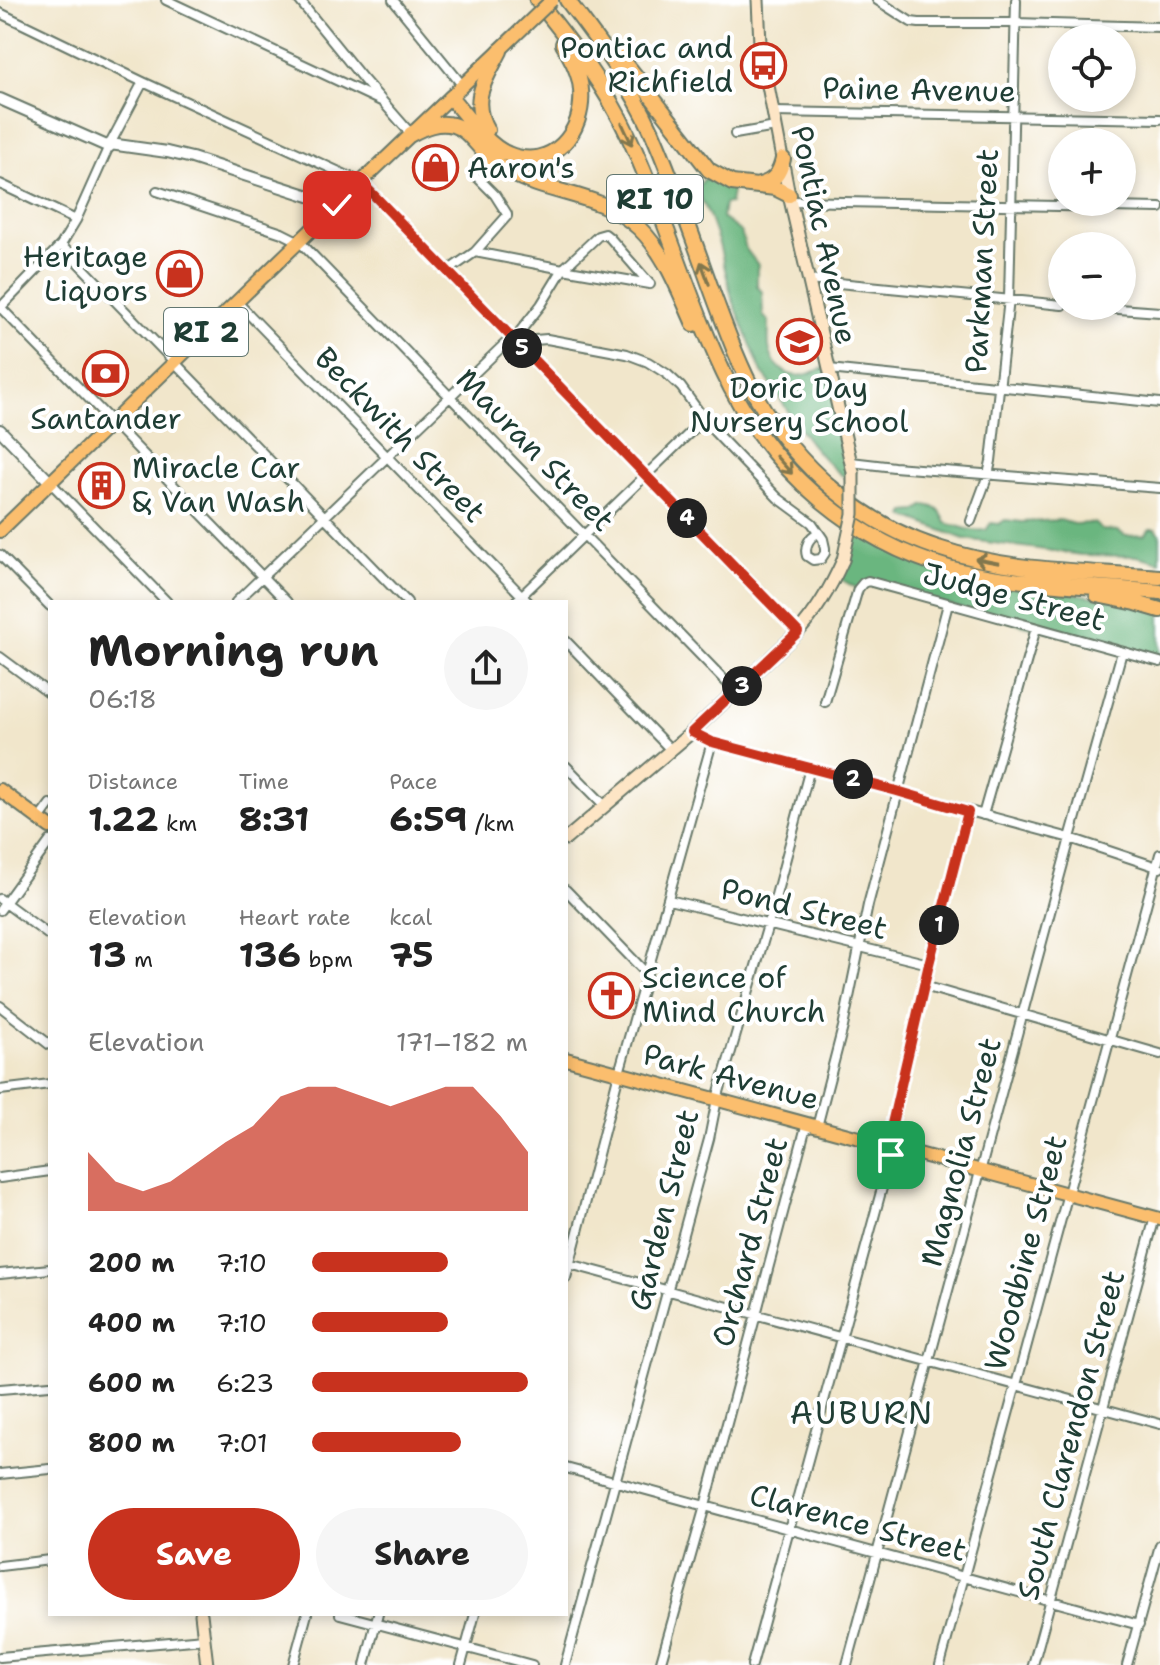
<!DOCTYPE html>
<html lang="en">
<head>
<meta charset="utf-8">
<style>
  body { margin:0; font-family:"Shantell Sans",sans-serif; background:#f6f6f6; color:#222; height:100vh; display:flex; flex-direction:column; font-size:30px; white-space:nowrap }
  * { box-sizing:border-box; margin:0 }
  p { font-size:26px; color:#767676 }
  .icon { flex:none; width:44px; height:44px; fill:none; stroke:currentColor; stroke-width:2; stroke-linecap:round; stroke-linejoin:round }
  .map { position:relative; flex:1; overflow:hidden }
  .side { position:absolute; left:48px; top:600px; width:520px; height:1016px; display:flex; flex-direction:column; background:#fff; border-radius:0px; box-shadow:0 4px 12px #0003 }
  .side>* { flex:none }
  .fabs { position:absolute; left:1048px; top:24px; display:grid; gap:16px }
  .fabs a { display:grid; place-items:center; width:88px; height:88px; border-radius:50%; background:#fff; box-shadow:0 4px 12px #0003; font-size:40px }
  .pin { position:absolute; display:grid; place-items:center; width:68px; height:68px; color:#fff; margin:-34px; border-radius:16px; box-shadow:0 4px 12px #0006 }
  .km { position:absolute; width:40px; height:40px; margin:-20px; border-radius:50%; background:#222; color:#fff; font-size:22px; line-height:40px; text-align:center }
  .round { display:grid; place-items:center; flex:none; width:84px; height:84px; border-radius:42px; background:#f6f6f6 }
  .headline { display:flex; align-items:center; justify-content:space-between; height:136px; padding:0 40px }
  h1 { font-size:44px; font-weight:700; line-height:60px }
  .figures { display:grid; grid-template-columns:repeat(3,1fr); gap:12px; height:136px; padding:8px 40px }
  .figures div { display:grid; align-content:center }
  .figures b { font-size:34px; font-weight:700 }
  .figures small { font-size:22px; font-weight:400 }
  .figures p { font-size:22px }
  .chart { height:224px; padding:16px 40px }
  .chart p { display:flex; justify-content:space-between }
  .chart svg { width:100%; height:144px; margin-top:8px; fill:#c8321e; opacity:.7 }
  .action { display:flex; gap:16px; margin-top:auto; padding:16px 40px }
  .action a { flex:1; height:92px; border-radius:48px; background:#c8321e; color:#fff; font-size:32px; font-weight:700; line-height:92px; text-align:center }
  .action a+a { background:#f6f6f6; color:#222 }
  ul { padding:0 40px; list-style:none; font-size:26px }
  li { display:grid; grid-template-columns:128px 96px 1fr; align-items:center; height:60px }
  li i { height:20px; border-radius:10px; background:#c8321e }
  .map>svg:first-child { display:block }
</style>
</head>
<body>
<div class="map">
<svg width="1160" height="1665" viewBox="0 0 1160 1665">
  <rect width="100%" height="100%" fill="#fff"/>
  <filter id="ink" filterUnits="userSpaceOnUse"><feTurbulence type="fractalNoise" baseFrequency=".0125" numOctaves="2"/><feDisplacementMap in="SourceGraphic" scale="16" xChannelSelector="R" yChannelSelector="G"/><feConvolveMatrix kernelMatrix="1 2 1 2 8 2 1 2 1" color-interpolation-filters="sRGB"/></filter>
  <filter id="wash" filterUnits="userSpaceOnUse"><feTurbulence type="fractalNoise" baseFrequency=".006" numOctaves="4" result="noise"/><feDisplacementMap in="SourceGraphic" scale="32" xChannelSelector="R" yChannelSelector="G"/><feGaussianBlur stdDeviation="1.8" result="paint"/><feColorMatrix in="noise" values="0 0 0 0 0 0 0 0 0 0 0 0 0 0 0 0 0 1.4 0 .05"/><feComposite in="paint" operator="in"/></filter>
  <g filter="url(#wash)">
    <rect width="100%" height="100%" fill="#f1e6cb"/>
    <path fill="#6ab67f" stroke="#447a5a" stroke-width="2" d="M 711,172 L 733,186 L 730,203 L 724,204 L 722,218 L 741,232 L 746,249 L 758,265 L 757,269 L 757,286 L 762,292 L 763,316 L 769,321 C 769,329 768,338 769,347 C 771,363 786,379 804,375 C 812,373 819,369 828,367 L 854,483 C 818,464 790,414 768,380 L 762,373 L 732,298 L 719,244 L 708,213 L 696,188 Z
      M 925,505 C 938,507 941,511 946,523 C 961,527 971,532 986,530 L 991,523 L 999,524 L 1005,520 L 1022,522 L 1060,520 L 1074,524 L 1094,523 L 1102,530 L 1118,531 L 1126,536 L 1145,535 L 1150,529 L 1156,529 L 1160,534 L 1160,562 L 1137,556 L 1082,555 L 964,539 L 904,516 L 906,512 L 916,511 Z
      M 853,531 L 902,557 L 1060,591 L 1125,602 L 1160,612 L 1160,661 L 866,583 L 858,589 L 839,578 Z"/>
  </g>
  <g filter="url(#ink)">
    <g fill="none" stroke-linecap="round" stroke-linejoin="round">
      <defs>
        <path id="minor" d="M 166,0 L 383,102
          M 299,0 L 363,79 L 411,134
          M 393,0 L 463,86
          M 877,0 L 911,22 L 919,23 L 1015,23 L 1160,27
          M 0,13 L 143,82 L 361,182 L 798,632
          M 773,112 L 1160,119
          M 735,134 L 776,127
          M 0,184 L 76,220
          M 157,191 L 282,233 L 300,242 L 736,692
          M 791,201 L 1160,208
          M 61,245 L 407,602
          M 475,252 L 563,269 L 650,284
          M 449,270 L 475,252 L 507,216 L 507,214 L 495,195 L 477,177
          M 808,280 L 1062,305
          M 237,302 L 528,602
          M 1077,306 L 1160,312
          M 0,307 L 287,602
          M 0,308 L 61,245 L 76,220 L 110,144 L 143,82
          M 514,339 L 541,305 L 563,269 L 598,236 L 605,234 L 610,238 L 650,284
          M 523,349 L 535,340 L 547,339 L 627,354 L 648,362 L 667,374 L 681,387 L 710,427 L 778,498 L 812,523 L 823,539 L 825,548 L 825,553 L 821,559 L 813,560 L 807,556 C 804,547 809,537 818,533
          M 829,369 L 1160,403
          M 851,462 L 894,467 L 1160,488
          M 50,482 L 167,602
          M 971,521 L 988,475 L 991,461 L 1009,299 L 1016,0
          M 0,555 L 50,606
          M 236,602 L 512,337
          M 515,602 L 703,420
          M 566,641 L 670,749
          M 0,657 L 50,694
          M 825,702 L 858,589 L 863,583 L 868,581 L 1160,662
          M 692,732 L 712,742 L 1070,838 L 1160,868
          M 566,766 L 605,806
          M 983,815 L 1036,628
          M 39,819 L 50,804
          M 566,890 L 647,974
          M 0,899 L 50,936
          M 669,900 L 929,964
          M 0,910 L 50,841
          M 924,986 L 1160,1054
          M 0,1006 L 50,1045
          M 0,1090 L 50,1084
          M 0,1178 L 50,1171
          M 566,1263 L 1160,1424
          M 0,1274 L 50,1269
          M 566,1278 L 619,1073 L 712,742
          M 0,1389 L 50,1385
          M 566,1468 L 1139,1625
          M 0,1474 L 50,1469
          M 0,1566 L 50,1560
          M 340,1614 L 532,1665
          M 0,1657 L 204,1639
          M 293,1665 L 307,1614
          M 365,1665 L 378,1614
          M 461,1665 L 475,1614
          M 565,1665 L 709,1139 L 717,1099 L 768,925 L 810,768
          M 660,1665 L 705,1506 L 805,1130 L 818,1123 L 843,1027 L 868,905 L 948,604
          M 752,1665 L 891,1155 L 888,1141 L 929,964 L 968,812
          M 847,1665 L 1070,838 L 1122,652
          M 940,1665 L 1160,854
          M 1033,1665 L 1155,1217
          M 1127,1665 L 1160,1545"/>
        <path id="tertiary" d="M 0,99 L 109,147
          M 110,144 L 167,152 L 192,158 L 337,205
          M 0,430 L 50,482"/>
        <path id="secondary" d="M 758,0 L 760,44 L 789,195 L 853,472
          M 566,839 L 692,732 L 798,632 C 818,610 831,587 843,560
          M 201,1614 L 207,1665"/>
        <path id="primary" d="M 0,531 L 337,205 L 526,25
          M 0,790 L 50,827
          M 566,1059 L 1160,1219"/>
        <path id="motorway" d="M 537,0 C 571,43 605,85 628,135 C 667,218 690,307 731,388 C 776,475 855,541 949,568 C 985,578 1021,581 1057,584 C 1091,587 1126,589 1160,592
          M 567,0 C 599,42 630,83 652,132 C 676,187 695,245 716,302 C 728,334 740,367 756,396 C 796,467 861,523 938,548 C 1009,572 1086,571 1160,577
          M 619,55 L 709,170 L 732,183 L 775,188 L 789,195
          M 451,98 C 466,115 487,146 508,154 C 552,172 585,132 581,90 C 580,73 571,58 563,44
          M 487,130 C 469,99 486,79 500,51
          M 411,134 C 424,127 438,121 453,125 C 467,129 475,143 485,153 C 492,160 500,167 509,172 C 552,196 600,192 639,228 C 666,254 679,291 694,324
          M 759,185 C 774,182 780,173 783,159
          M 1097,595 L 1136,603 L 1160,610"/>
      </defs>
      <use href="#minor" stroke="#687869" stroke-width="12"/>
      <use href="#tertiary" stroke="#687869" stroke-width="14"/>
      <use href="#secondary" stroke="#687869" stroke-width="15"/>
      <use href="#primary" stroke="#687869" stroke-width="16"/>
      <use href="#motorway" stroke="#687869" stroke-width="18"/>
      <use href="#minor" stroke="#fff" stroke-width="8"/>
      <use href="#tertiary" stroke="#fff" stroke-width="10"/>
      <use href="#secondary" stroke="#fde5c5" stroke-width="11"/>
      <use href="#primary" stroke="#fbbe6e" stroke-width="12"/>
      <use href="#motorway" stroke="#fbbe6e" stroke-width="14"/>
      <defs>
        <path id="secondary-bridge" d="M 843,560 L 853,514 L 853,472"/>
        <path id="primary-bridge" d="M 526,25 L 552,0"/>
      </defs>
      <use href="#secondary-bridge" stroke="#687869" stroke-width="15" stroke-linecap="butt"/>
      <use href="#primary-bridge" stroke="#687869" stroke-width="16" stroke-linecap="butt"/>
      <use href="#secondary-bridge" stroke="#fde5c5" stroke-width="11"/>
      <use href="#primary-bridge" stroke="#fbbe6e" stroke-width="12"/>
    </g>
    <defs><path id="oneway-shaft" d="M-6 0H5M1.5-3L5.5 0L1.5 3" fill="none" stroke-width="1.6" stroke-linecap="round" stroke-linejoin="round" transform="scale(2)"/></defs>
    <g stroke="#82774e">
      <use href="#oneway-shaft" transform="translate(627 134) rotate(65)"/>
      <use href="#oneway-shaft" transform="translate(705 273) rotate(-110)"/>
      <use href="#oneway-shaft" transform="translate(784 465) rotate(48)"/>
      <use href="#oneway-shaft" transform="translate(987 561) rotate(-169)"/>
    </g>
  </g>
  <g fill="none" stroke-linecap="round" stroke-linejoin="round" filter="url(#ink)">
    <defs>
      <path id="route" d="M 337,205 L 361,182 L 798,632 L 692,732 L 712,742 L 897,791 L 968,812 L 929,964 L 888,1141 L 891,1155"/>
    </defs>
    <use href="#route" stroke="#fff" stroke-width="16"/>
    <use href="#route" stroke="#c8321e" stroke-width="10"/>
  </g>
  <defs>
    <symbol id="bus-ring" viewBox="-11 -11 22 22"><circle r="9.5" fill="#fff" stroke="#c8321e" stroke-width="1.5"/><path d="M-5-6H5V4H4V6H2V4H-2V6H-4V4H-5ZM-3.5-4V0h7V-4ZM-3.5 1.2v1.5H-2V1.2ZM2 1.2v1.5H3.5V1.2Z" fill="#c8321e"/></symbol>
    <symbol id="shop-ring" viewBox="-11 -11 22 22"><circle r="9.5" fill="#fff" stroke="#c8321e" stroke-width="1.5"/><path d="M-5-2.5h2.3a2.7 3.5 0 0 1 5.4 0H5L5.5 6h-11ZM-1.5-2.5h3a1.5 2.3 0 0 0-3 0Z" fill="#c8321e"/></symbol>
    <symbol id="school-ring" viewBox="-11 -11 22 22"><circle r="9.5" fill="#fff" stroke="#c8321e" stroke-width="1.5"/><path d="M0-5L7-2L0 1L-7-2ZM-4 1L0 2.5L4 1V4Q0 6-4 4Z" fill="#c8321e"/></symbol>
    <symbol id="bank-ring" viewBox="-11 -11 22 22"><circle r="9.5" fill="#fff" stroke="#c8321e" stroke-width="1.5"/><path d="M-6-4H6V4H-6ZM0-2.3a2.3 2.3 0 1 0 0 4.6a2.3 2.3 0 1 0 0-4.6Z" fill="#c8321e"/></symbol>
    <symbol id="building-ring" viewBox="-11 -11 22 22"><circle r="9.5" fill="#fff" stroke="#c8321e" stroke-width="1.5"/><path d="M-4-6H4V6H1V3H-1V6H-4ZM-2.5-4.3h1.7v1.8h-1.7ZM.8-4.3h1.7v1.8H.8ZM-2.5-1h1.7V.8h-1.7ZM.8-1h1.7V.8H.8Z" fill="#c8321e"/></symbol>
    <symbol id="church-ring" viewBox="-11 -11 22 22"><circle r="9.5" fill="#fff" stroke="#c8321e" stroke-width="1.5"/><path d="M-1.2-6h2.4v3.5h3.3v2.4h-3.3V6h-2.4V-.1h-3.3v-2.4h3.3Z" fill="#c8321e"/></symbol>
  </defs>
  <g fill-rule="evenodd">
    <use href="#bus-ring" x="738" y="40" width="51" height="51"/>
    <use href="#shop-ring" x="410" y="142" width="51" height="51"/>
    <use href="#shop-ring" x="154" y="248" width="51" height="51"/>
    <use href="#school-ring" x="774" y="316" width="51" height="51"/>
    <use href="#bank-ring" x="80" y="348" width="51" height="51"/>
    <use href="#building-ring" x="76" y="460" width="51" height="51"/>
    <use href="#church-ring" x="586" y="970" width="51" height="51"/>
  </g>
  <g text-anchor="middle" stroke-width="8" stroke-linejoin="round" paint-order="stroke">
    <g fill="#fff" stroke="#627771" stroke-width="2">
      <rect x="607" y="175" width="96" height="48" rx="6"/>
      <rect x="164" y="308" width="84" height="48" rx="6"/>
    </g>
    <g font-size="28" font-weight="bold" fill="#1f3d34">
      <text x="655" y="209">RI 10</text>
      <text x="206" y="342">RI 2</text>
    </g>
    <g font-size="30" fill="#1f3d34" stroke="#fff" text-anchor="start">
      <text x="733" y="58" text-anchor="end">Pontiac and<tspan x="733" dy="34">Richfield</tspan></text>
      <text x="467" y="178">Aaron's</text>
      <text x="148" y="267" text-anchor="end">Heritage<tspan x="148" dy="34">Liquors</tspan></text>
      <text x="799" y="398" text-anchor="middle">Doric Day<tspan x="799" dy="34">Nursery School</tspan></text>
      <text x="106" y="429" text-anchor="middle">Santander</text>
      <text x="132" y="478">Miracle Car<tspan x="132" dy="34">&amp; Van Wash</tspan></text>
      <text x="642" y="988">Science of<tspan x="642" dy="34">Mind Church</tspan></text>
    </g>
    <g font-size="30" fill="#1f3d34" stroke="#fff">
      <text transform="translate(919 90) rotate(1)" y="10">Paine Avenue</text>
      <text transform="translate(824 235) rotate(78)" y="10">Pontiac Avenue</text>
      <text transform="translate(982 261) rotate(-87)" y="10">Parkman Street</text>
      <text transform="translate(400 435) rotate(46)" y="10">Beckwith Street</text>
      <text transform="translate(535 450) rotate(46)" y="10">Mauran Street</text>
      <text transform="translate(1014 597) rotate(15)" y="10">Judge Street</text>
      <text transform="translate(804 909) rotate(14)" y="10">Pond Street</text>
      <text transform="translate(731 1077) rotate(15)" y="10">Park Avenue</text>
      <text transform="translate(961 1152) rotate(-75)" y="10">Magnolia Street</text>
      <text transform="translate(664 1210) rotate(-76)" y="10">Garden Street</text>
      <text transform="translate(750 1242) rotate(-75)" y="10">Orchard Street</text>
      <text transform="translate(1026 1253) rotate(-75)" y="10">Woodbine Street</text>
      <text transform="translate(1071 1435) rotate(-75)" y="10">South Clarendon Street</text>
      <text transform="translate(858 1523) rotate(15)" y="10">Clarence Street</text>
    </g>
    <g font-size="32" letter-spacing="2" fill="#1f3d34" stroke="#fff">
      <text x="862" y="1424">AUBURN</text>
    </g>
  </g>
</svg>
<div class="fabs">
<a><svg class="icon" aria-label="locate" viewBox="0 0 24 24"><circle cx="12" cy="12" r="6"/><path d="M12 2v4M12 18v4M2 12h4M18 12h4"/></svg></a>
<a>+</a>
<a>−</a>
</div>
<div class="pin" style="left:891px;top:1155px;background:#1e9e55"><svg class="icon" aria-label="arrive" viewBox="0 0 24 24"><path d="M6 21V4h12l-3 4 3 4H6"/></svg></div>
<div class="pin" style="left:337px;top:205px;background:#d93025"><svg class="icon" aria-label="check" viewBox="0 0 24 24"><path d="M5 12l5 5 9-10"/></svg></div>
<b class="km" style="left:939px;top:925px">1</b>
<b class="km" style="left:853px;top:779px">2</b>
<b class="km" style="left:742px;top:686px">3</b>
<b class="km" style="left:687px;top:518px">4</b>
<b class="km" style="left:522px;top:348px">5</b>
<section class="side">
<div class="headline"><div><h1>Morning run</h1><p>06:18</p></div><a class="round"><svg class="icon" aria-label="share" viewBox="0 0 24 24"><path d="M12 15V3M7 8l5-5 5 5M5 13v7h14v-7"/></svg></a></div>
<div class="figures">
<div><p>Distance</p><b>1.22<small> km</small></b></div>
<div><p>Time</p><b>8:31</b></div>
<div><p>Pace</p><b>6:59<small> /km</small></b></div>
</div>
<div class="figures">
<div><p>Elevation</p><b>13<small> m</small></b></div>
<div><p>Heart rate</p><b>136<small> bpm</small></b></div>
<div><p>kcal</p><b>75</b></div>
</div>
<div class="chart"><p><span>Elevation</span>171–182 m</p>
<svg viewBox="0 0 160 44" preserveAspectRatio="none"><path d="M0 44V26L10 35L20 38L30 35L40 29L50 23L60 18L70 9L80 6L90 6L100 9L110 12L120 9L130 6L140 6L150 15L160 26V44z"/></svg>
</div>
<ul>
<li><b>200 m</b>7:10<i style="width:63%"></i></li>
<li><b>400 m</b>7:10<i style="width:63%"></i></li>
<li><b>600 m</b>6:23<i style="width:100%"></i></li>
<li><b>800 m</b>7:01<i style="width:69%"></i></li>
</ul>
<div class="action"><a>Save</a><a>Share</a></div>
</section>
</div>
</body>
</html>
